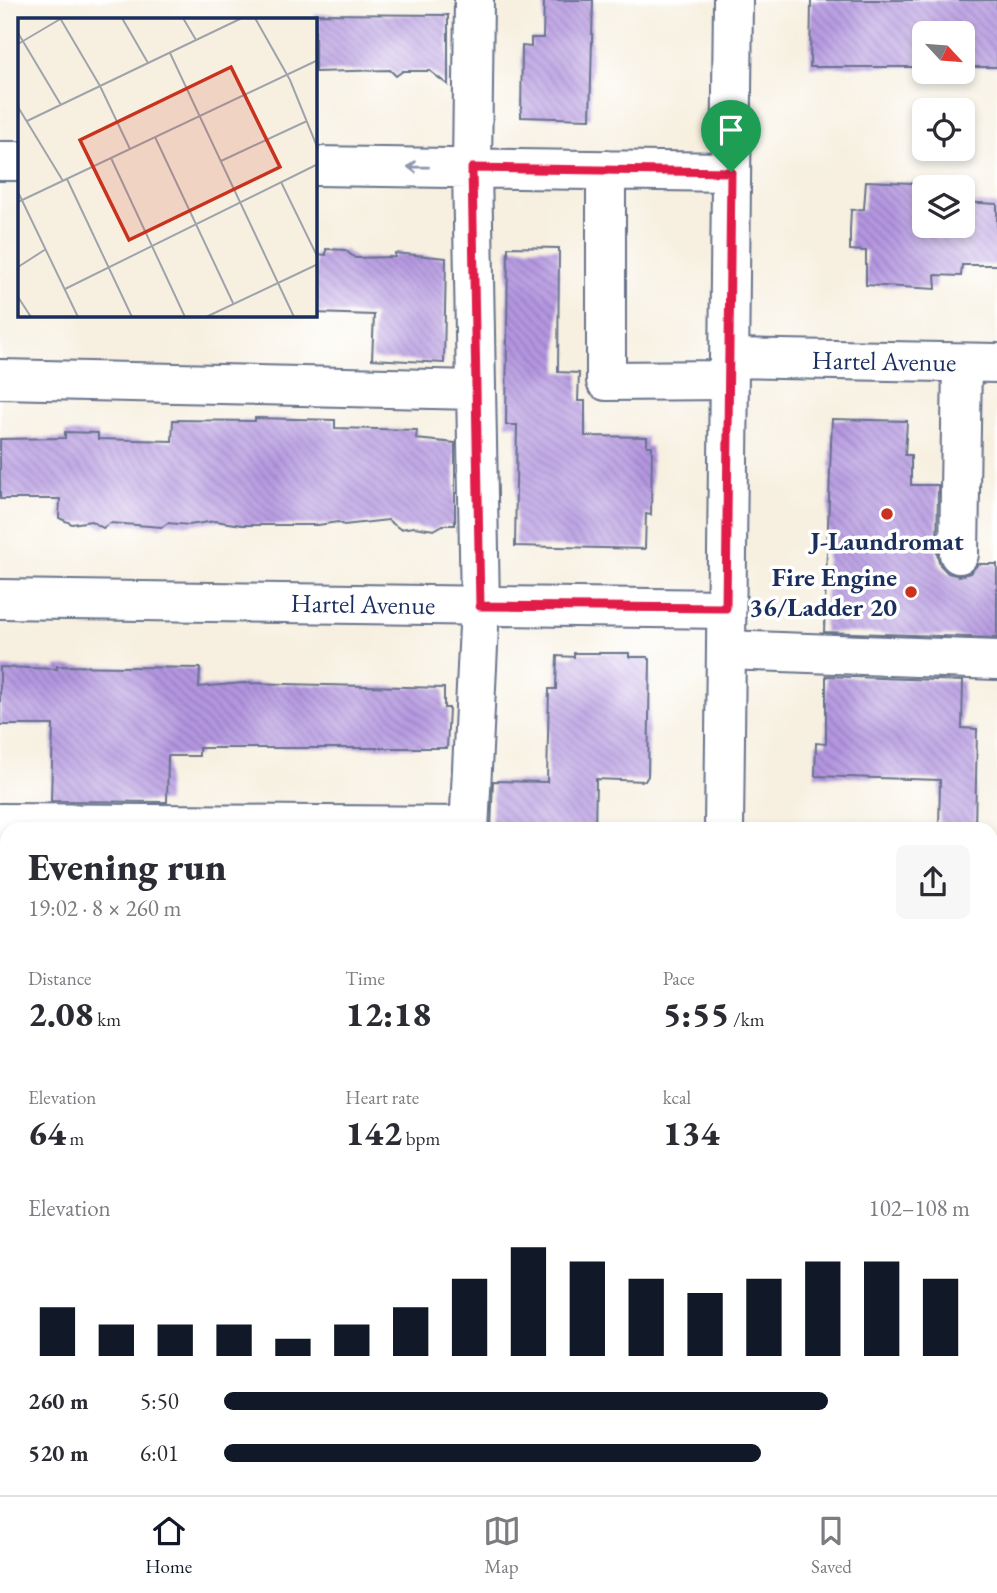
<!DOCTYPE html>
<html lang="en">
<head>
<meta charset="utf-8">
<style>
  body { margin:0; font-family:"EB Garamond",serif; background:#f7f7f7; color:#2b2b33; height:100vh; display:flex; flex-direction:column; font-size:26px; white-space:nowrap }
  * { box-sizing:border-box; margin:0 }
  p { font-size:23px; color:#7c7c81 }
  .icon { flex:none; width:38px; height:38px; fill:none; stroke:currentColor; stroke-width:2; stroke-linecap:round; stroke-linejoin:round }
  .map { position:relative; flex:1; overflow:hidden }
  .details { position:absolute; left:0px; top:822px; width:998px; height:674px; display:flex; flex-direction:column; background:#fff; border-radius:21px 21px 0 0; box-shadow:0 4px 10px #0003 }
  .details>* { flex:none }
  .needle { width:46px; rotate:116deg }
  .tools { position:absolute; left:912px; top:21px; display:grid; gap:14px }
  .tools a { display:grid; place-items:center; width:63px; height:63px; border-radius:10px; background:#fff; box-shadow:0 4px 10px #0003; font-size:35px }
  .pin { position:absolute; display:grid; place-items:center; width:60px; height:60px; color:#fff; margin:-72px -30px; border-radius:50% 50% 50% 0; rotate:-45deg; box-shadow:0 0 7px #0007 }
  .pin .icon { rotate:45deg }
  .round { display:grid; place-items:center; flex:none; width:74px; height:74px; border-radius:10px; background:#f7f7f7 }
  .overview { display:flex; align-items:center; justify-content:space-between; height:119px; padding:0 28px }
  h1 { font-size:38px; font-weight:800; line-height:52px }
  .metrics { display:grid; grid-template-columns:repeat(3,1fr); gap:10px; height:119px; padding:7px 28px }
  .metrics div { display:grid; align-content:center }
  .metrics b { font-size:35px; font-weight:800 }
  .metrics small { font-size:19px; font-weight:400 }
  .metrics p { font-size:19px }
  .chart { height:196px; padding:14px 28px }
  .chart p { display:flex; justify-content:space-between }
  .chart svg { width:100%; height:126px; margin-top:7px; stroke:#111827; stroke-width:6 }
  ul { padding:0 28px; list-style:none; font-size:23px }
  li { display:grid; grid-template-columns:112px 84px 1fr; align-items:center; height:52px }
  li i { height:18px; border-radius:9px; background:#111827 }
  .tabs { display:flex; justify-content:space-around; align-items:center; height:98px; border-top:2px solid #e1e1e2; background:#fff; font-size:19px; color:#7c7c81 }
  .tabs a { display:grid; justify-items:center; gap:4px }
  .tabs .current { color:#111827 }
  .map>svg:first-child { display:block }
</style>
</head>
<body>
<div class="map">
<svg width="997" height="1495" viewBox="0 0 997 1495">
  <defs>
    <pattern id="building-back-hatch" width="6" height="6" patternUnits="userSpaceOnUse" patternTransform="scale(1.75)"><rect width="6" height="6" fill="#b496e0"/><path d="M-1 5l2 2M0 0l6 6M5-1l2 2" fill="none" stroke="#927bb9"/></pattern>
  </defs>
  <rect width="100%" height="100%" fill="#fff"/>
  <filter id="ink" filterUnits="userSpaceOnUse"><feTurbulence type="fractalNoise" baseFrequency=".0143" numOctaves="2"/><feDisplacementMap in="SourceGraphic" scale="14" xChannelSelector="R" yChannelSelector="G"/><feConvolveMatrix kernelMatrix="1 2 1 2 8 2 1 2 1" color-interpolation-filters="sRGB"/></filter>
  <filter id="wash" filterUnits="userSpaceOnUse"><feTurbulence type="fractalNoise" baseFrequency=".00686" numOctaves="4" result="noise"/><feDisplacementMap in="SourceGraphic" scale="28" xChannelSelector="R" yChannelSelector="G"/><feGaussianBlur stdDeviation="1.57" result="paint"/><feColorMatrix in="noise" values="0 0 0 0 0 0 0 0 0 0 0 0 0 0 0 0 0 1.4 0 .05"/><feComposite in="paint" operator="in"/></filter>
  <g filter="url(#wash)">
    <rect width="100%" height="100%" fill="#f7f0e0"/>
    <g id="blocks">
      <path fill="url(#building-back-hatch)" d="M 544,0 L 593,0 L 590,119 L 521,117 L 522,46 L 531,47 L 531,38 L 543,38 Z
        M 811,0 L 997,0 L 997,67 L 962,67 L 962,33 L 924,33 L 924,67 L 810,67 Z
        M 315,14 L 448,15 L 448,85 L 430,71 L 403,71 L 396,76 L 390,70 L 315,72 Z
        M 866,181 L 956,185 L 924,187 L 924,226 L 962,226 L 962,202 L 997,204 L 997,265 L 962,265 L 961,276 L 935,275 L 936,289 L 866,285 L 866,251 L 850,250 L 850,230 L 851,210 L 864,209 Z
        M 508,247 L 559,248 L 558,372 L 579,373 L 578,401 L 585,401 L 585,436 L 647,437 L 647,446 L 652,446 L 651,515 L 646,514 L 645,549 L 515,546 L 517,425 L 506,425 Z
        M 326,249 L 345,250 L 355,258 L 395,257 L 395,253 L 446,258 L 444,363 L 372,359 L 374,315 L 315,313 L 315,254 L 326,255 Z
        M 255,418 L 335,420 L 335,428 L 417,430 L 416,439 L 455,443 L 455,525 L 443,525 L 434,530 L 414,527 L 400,529 L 388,520 L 344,525 L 338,522 L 318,525 L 242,525 L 215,521 L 189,525 L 168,523 L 162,527 L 110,523 L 103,528 L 91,521 L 72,524 L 59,518 L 60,499 L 0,499 L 0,439 L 65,438 L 65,432 L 98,433 L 98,439 L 172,441 L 173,420 L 255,421 Z
        M 832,419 L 907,421 L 905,455 L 911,455 L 911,485 L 938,485 L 937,554 L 940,565 L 948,573 L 959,576 L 970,573 L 978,564 L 997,564 L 997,638 L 824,632 Z
        M 574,653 L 629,653 L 629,657 L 647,657 L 650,660 L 648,776 L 645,781 L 596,779 L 595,830 L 491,830 L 493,781 L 547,782 L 549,689 L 556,689 L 557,656 L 574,657 Z
        M 57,666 L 200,668 L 199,687 L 244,683 L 444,688 L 444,708 L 449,708 L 447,748 L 199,748 L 199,756 L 168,756 L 167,802 L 51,801 L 53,725 L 0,725 L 0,667 L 57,669 Z
        M 826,676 L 963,681 L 962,728 L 977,729 L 975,830 L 939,830 L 940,780 L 815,776 L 816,743 L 826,744 Z"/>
    </g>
  </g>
  <g filter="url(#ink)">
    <use href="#blocks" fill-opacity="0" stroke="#68738c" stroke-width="2"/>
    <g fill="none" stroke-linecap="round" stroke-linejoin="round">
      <defs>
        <path id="minor" d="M 0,161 L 19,161
          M 315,166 L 731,172
          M 606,170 L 606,381 L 728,380
          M 729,358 L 997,363
          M 0,379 L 476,390
          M 959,554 L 962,363
          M 0,599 L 726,609
          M 726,650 L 997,660
          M 0,823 L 469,826
          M 469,830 L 480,606 L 472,168 L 474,0
          M 0,1039 L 7,1039
          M 990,1054 L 997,1054
          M 271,1495 L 271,1489
          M 348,1495 L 348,1489"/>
        <path id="major" d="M 724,830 L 733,0
          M 717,1495 L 717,1489"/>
      </defs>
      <use href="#minor" stroke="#68738c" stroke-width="42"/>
      <use href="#major" stroke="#68738c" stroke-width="42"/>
      <use href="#minor" stroke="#fff" stroke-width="38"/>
      <use href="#major" stroke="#fff" stroke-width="38"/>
    </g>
    <defs><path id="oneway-shaft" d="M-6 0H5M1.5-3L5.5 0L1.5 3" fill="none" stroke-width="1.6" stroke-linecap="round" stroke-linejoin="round" transform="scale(1.75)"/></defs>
    <use stroke="#8d97ae" href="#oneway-shaft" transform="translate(418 167) rotate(-179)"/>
  </g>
  <g fill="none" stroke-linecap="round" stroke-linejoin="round" filter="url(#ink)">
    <defs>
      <path id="route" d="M 472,168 L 731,172 L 726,608 L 480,606 Z"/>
    </defs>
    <use href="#route" stroke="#fff" stroke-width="14"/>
    <use href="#route" stroke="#e11d48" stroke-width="9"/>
  </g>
  <g fill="#c8321e" stroke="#fff" stroke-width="2.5">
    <circle cx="887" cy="514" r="7"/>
    <circle cx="911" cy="592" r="7"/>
  </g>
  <g text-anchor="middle" stroke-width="7" stroke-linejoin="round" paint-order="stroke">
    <g font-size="26" fill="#1b2f5e" stroke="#fff">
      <text transform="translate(884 361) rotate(1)" y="9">Hartel Avenue</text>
      <text transform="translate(363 604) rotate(1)" y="9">Hartel Avenue</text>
    </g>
    <g font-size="26" font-weight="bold" fill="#1b2f5e" stroke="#fff">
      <text x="887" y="550">J-Laundromat</text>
      <text x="897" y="586" text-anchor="end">Fire Engine<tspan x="897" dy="30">36/Ladder 20</tspan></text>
    </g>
  </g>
  <g transform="translate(18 18)">
    <rect width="299" height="299" fill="#f7f0e0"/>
    <path fill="none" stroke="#9fa3ac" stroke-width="2" d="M 42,0 L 82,68 L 112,131M 104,0 L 130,45M 165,0 L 178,22M 237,0 L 272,62 L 300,131M 0,15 L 43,87M 0,26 L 44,0M 152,35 L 276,299M 0,89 L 45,163M 9,103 L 224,0M 137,119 L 215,285M 93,140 L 167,299M 203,143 L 289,103M 49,161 L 114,299M 263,164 L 300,240M 0,174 L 60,299M 0,184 L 300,42M 0,249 L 28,231M 47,271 L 300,146M 0,279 L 13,299M 188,299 L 300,246"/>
    <path fill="#c8321e" fill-opacity="0.15" stroke="#c8321e" stroke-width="3.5" d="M 213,49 L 262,149 L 111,222 L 62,122 Z"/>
    <rect width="299" height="299" fill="none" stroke="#1b2f5e" stroke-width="3.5"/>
  </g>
</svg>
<div class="tools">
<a><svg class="needle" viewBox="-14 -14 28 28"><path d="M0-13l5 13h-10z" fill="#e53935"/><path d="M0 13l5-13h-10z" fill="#7c7c81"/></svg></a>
<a><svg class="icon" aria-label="locate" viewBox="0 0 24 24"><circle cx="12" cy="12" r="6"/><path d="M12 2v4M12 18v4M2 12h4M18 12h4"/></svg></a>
<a><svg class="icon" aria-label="layers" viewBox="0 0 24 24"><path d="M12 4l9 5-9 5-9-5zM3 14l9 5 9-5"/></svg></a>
</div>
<div class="pin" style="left:731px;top:172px;background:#1e9e55"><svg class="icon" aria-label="arrive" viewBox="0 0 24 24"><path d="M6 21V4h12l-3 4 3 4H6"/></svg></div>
<section class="details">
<div class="overview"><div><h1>Evening run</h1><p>19:02 · 8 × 260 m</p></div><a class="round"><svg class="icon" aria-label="share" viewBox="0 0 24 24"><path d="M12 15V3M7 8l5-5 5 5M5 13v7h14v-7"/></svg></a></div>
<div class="metrics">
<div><p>Distance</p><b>2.08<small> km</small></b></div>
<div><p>Time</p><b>12:18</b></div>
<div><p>Pace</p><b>5:55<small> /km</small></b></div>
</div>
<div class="metrics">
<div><p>Elevation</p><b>64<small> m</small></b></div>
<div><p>Heart rate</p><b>142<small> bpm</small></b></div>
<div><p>kcal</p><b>134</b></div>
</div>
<div class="chart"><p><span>Elevation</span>102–108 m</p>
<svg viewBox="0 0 160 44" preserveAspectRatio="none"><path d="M5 44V27M15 44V33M25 44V33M35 44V33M45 44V38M55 44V33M65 44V27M75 44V17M85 44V6M95 44V11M105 44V17M115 44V22M125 44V17M135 44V11M145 44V11M155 44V17"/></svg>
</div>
<ul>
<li><b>260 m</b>5:50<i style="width:81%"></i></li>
<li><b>520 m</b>6:01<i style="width:72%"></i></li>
</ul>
</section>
</div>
<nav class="tabs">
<a class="current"><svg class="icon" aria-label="home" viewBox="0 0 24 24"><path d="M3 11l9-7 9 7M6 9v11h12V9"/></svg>Home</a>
<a><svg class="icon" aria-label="map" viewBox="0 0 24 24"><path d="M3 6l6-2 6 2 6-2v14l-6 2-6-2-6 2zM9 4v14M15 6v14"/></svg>Map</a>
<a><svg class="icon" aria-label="saved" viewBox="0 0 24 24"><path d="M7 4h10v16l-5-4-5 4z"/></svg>Saved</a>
</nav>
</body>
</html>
